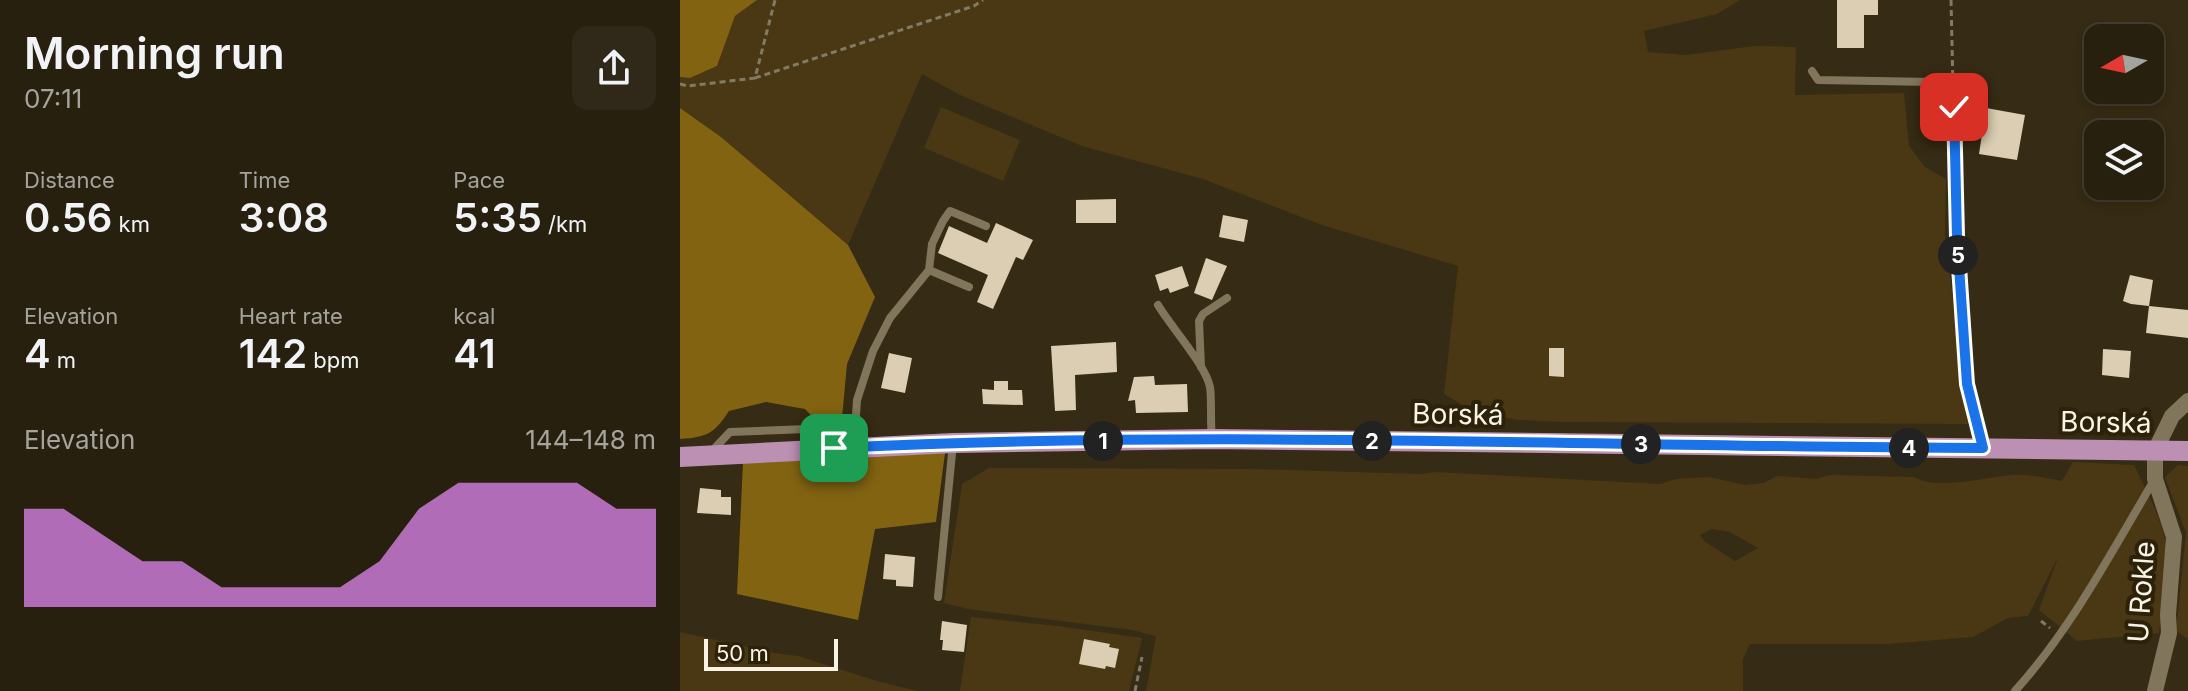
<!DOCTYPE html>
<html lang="en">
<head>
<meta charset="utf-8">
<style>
  body { margin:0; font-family:Inter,sans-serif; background:#302818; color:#f1f3f6; height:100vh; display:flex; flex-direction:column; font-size:30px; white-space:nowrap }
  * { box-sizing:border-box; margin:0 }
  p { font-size:26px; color:#a5a39e }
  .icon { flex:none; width:44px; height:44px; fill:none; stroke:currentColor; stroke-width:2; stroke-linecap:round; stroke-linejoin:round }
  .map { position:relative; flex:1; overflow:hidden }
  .drawer { display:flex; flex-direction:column; background:#28200f; width:680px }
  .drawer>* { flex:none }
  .needle { width:52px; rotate:261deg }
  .buttons { position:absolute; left:1404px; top:24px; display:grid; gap:16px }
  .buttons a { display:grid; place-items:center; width:80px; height:80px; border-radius:16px; background:#28200f; box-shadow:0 4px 12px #0003,0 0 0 2px #443e2f; font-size:40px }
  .scale { position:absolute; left:24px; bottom:20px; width:134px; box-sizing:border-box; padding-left:8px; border:4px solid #faf3e5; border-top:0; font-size:22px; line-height:28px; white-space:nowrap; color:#faf3e5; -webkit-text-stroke:6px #2c220a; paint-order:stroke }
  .pin { position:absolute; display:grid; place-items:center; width:68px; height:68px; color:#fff; margin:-34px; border-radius:16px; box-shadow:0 4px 12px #0006 }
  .km { position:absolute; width:40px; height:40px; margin:-20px; border-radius:50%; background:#222; color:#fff; font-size:22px; line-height:40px; text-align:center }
  .round { display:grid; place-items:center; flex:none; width:84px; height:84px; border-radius:16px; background:#302818 }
  .headline { display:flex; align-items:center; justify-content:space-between; height:136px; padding:0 24px }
  h1 { font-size:44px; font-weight:600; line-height:60px }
  .stats { display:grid; grid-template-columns:repeat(3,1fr); gap:12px; height:136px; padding:8px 24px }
  .stats div { display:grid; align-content:center }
  .stats b { font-size:40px; font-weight:600 }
  .stats small { font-size:22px; font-weight:400 }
  .stats p { font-size:22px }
  .chart { height:224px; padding:16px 24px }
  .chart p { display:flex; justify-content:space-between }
  .chart svg { width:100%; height:144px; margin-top:8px; fill:#ea8dfd; opacity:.7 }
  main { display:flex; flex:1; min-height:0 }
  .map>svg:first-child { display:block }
</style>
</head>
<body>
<main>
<section class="drawer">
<div class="headline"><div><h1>Morning run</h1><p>07:11</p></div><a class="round"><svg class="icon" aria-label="share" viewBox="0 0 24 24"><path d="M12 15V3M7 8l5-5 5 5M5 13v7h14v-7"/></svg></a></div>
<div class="stats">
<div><p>Distance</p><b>0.56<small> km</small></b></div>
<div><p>Time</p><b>3:08</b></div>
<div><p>Pace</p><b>5:35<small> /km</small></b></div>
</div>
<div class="stats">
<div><p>Elevation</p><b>4<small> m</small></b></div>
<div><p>Heart rate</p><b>142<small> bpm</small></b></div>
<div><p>kcal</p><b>41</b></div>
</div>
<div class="chart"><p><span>Elevation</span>144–148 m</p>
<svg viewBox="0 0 160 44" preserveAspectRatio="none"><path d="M0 44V14L10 14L20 22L30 30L40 30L50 38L60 38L70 38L80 38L90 30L100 14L110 6L120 6L130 6L140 6L150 14L160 14V44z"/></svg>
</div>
</section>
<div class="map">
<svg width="1508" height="691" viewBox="0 0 1508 691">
  <rect width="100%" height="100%" fill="#362b14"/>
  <path fill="#493813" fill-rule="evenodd" d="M 77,0 L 1060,0 L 1037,14 L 964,31 L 968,52 L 1006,55 L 1074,46 L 1116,47 L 1115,95 L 1224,93 L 1229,146 L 1245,167 L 1266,179 L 1265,234 L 1288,424 L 885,422 L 838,420 L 794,412 L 764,394 L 778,266 L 642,225 L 523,179 L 402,146 L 280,95 L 242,74 L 168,245 L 41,137 L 0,108 L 0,77 L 10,78 L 37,66 L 55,16 Z
    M 261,107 L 340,140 L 323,181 L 244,148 Z
    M 1393,462 L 1454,465 C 1466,490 1479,513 1485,540 C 1489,563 1482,609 1479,633 L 1397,641 L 1359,610 L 1378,557 L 1348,616 L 1328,618 L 1293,637 L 1208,644 L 1070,644 L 1063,659 L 1063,691 L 466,691 L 476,636 L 452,630 L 288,609 L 264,603 L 282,484 L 309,468 L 570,469 L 741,474 L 755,472 L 980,484 L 996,479 L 1030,477 L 1065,485 L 1084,483 L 1097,476 L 1137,479 L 1149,475 L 1234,477 C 1258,491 1305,477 1332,475 C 1349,474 1366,478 1382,481 ZM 1032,529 L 1050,532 L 1078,548 L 1055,561 L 1024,541 L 1020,535 Z
    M 1498,465 L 1508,466 L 1508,639 L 1496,631 L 1506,533 L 1485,477 Z
    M 291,617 L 378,626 L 462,638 L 449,691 L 280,691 Z
    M 0,632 L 94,653 L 118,656 L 197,681 L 237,691 L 0,691 Z"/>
  <path fill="#826311" d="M 0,0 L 77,0 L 55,16 L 37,66 L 10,78 L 0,77 Z
    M 0,108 L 41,137 L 168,245 L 195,297 L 167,364 L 161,429 L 148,433 L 125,409 L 86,402 L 49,411 C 34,434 27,437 0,439 Z
    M 265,453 L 256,522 L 195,529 L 178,620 L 57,594 L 63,462 Z"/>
  <path fill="#dbceb2" d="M 1157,0 L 1198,0 L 1198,15 L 1184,15 L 1184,48 L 1157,48 Z
    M 1306,108 L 1345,115 L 1337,160 L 1299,154 Z
    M 436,199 L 436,223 L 396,223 L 396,200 Z
    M 543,215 L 568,220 L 564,242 L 539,237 Z
    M 316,223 L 353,240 L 343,260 L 336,257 L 313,309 L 297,302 L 308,275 L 258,253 L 269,226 L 307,243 Z
    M 526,258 L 547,266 L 532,300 L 514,293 Z
    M 502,266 L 509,286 L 490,293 L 488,288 L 480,291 L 475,275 Z
    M 1450,275 L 1473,280 L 1469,306 L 1451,304 L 1443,301 Z
    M 1469,306 L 1508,310 L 1508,338 L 1466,333 Z
    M 436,342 L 437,372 L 395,375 L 396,410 L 375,411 L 371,346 Z
    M 869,348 L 884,348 L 884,377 L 869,376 Z
    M 1423,349 L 1451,351 L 1449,378 L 1422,375 Z
    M 209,353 L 232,358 L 225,393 L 201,388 Z
    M 474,376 L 475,385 L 507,384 L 508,412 L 456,413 L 455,400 L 448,401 L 454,377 Z
    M 314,381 L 328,381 L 328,390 L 342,390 L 343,405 L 303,404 L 302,389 L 314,390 Z
    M 20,488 L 41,490 L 41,497 L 51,497 L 51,515 L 17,513 Z
    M 205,554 L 235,557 L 233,587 L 216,586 L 216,580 L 203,579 Z
    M 262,621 L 287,625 L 284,652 L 262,650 L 263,640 L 260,640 Z
    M 404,639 L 430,644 L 429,647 L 439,649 L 435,668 L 426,666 L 425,669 L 399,664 Z"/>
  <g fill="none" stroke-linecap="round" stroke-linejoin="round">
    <path stroke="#837a66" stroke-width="3" stroke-dasharray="6 4" stroke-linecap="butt" d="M 1271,0 L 1273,87
      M 75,78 L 294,6 L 303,0
      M 0,84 L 8,86 L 75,78 L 95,0
      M 1361,621 L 1370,628
      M 455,691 L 462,657"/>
    <path stroke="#81755b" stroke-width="8" d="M 1132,71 L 1138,80 L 1253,82 L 1274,107 L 1277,237 L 1287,384 L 1302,446
      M 249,270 L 289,287
      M 478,305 C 491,327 525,364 530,387 C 532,400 530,423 532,438
      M 521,367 L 519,321 L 523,314 L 547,298
      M 174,446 L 177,400 L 193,351 L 210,318 L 249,270 L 252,244 L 263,221 L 270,211 L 306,226
      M 30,453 L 50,432 L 127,429 L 150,446
      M 258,597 L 273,443
      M 1335,691 C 1391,629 1431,553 1473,482"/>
    <path stroke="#81755b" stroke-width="16" d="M 1475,691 L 1489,633 L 1488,615 L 1494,537 L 1475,479 L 1475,451 L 1492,416 L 1508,401"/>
    <path stroke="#bb90b3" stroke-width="20" d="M 0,457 L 273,443 L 532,439 L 1508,451"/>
  </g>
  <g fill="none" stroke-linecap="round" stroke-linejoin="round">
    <defs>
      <path id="route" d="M 154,448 C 536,429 920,447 1303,448 L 1287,384 L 1277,237 L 1274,107"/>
    </defs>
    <use href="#route" stroke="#fff" stroke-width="16"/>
    <use href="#route" stroke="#1a73e8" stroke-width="10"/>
  </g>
  <g text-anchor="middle" stroke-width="8" stroke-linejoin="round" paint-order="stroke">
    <g font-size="28" fill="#faf3e5" stroke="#2c220a">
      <text transform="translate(778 414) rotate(1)" y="10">Borská</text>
      <text transform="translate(1426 422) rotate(1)" y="10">Borská</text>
      <text transform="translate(1461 592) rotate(-86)" y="10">U Rokle</text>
    </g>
  </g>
</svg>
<div class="buttons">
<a><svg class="needle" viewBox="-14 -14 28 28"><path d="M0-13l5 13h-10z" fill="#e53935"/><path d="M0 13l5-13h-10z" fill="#a5a39e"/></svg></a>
<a><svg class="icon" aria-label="layers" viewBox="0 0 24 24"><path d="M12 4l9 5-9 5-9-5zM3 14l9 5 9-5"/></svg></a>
</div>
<div class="scale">50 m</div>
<div class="pin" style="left:154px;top:448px;background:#1e9e55"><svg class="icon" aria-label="arrive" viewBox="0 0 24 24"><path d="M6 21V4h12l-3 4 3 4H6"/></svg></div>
<div class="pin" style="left:1274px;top:107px;background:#d93025"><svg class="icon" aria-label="check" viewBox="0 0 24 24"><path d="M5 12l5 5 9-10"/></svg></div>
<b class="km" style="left:423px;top:441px">1</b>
<b class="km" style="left:692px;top:441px">2</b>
<b class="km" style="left:961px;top:444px">3</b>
<b class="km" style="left:1229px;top:448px">4</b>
<b class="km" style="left:1278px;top:255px">5</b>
</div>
</main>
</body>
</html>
